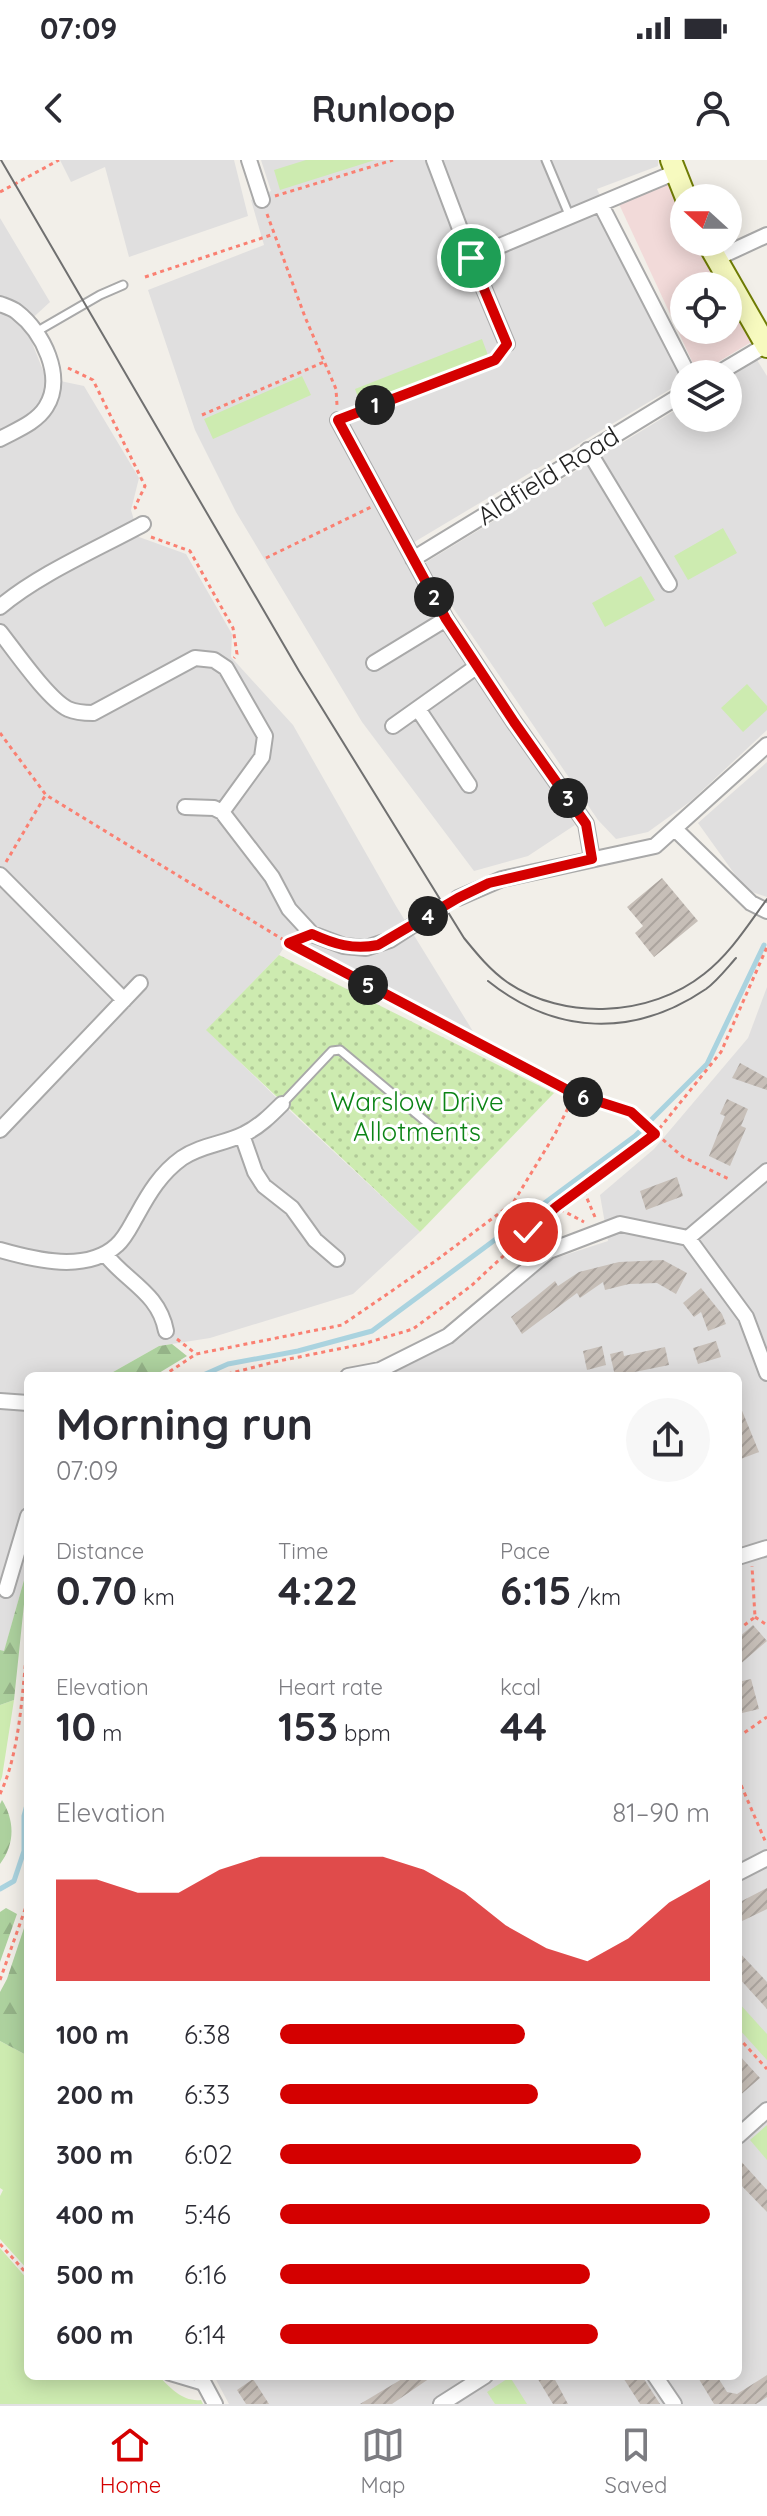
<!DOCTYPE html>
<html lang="en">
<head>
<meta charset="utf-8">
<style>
  body { margin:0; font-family:Quicksand,sans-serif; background:#f7f7f7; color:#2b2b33; height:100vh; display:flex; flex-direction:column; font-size:30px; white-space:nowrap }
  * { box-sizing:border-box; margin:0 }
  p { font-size:26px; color:#7c7c81 }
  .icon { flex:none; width:44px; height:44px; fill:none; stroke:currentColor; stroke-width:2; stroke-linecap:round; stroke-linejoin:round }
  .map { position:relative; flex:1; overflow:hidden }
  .drawer { position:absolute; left:24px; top:1212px; width:718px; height:1008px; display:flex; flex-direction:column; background:#fff; border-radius:12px; box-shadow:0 4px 20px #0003 }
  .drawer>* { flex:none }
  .needle { width:52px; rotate:291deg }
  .buttons { position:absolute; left:670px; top:24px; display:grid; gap:16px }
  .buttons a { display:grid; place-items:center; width:72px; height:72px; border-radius:50%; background:#fff; box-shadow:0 4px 20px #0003; font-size:40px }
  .pin { position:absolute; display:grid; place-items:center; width:68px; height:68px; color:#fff; margin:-34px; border:4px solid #fff; border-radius:50%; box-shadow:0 2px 8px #0007 }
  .km { position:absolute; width:40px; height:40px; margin:-20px; border-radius:50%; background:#222; color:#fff; font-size:22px; line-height:40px; text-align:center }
  .round { display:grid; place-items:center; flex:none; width:84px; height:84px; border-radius:42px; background:#f7f7f7 }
  .head { display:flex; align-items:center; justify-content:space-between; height:136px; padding:0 32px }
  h1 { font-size:44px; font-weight:700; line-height:60px }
  .figures { display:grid; grid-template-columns:repeat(3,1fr); gap:12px; height:136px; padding:8px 32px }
  .figures div { display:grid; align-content:center }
  .figures b { font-size:40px; font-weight:700 }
  .figures small { font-size:22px; font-weight:400 }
  .figures p { font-size:22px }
  .chart { height:224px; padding:16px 32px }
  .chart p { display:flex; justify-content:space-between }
  .chart svg { width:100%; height:144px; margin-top:8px; fill:#d40000; opacity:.7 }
  ul { padding:0 32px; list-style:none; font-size:26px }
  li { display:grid; grid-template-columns:128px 96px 1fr; align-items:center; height:60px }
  li i { height:20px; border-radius:10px; background:#d40000 }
  .status { display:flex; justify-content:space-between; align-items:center; height:56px; padding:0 40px; background:#fff; direction:ltr }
  .status svg { height:22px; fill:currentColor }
  header { display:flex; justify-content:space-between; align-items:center; height:104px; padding:0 32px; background:#fff; font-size:36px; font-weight:700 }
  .tabs { display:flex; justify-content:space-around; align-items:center; height:112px; border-top:2px solid #e1e1e2; background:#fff; font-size:22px; color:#7c7c81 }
  .tabs a { display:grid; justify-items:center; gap:4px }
  .tabs .current { color:#d40000 }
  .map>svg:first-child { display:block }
</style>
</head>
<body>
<div class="status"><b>07:09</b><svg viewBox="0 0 49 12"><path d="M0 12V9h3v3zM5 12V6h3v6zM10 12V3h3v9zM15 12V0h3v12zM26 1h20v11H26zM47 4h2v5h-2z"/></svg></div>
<header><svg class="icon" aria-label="back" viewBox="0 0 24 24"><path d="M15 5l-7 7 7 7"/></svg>Runloop<svg class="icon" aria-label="person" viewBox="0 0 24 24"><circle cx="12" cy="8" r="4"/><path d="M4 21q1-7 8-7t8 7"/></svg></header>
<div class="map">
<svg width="767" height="2244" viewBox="0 0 767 2244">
  <defs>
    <pattern id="forest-firs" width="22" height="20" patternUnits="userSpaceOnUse" patternTransform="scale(2)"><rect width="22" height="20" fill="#add19e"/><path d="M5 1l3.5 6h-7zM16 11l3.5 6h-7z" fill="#95b388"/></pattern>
    <pattern id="garden-dots" width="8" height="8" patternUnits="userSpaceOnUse" patternTransform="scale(2)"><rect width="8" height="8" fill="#cdebb0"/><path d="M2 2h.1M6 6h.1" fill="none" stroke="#b0c997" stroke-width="1.8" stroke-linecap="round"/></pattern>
    <pattern id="building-hatch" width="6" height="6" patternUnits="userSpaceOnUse" patternTransform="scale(2)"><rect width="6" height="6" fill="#c7bfb8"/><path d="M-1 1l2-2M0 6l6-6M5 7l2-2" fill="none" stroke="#aba49e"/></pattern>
  </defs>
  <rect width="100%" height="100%" fill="#f2efe9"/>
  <path fill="#e0dfdf" d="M 60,0 L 234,0 L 248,56 L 129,97 L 105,7 L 71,22 Z
    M 261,0 L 658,0 L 658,6 L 597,29 L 684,221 L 416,381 L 404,392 L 575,665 L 528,696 L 474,711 L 362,562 L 236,352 L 195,270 L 148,130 L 264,85 L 251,40 L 271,31 Z
    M 0,58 L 50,142 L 25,165 L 46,218 L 84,226 L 139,318 L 131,350 L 139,377 L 186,394 L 232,474 L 231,497 L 293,565 L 396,746 L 474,873 L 288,781 L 279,795 L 207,870 L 289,950 L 420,1072 L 353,1134 L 210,1178 L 159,1186 L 106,1216 L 28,1216 L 28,1406 L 4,1492 L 0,1490 Z
    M 757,200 L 767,216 L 767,570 L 691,641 L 648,672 L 616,679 L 598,660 L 423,404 L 684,245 L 684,258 L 728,258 L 728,218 Z
    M 767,602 L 767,737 L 746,730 L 698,663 Z
    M 767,827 L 767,2244 L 229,2244 L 214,2216 L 738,2216 L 738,1216 L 377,1216 L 459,1179 L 553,1099 L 608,1081 L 600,1035 L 654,989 L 748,878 Z"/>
  <path fill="#f2dad9" d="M 672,21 L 684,46 L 684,82 L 702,82 L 725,126 L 684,126 L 684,170 L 728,170 L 728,133 L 753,181 L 698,214 L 619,44 Z"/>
  <path fill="#cdebb0" d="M 306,0 L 375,0 L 280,30 L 274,10 Z
    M 482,179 L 489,198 L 362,248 L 355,229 Z
    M 302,216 L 311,235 L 213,279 L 204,259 Z
    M 723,368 L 737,393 L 688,420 L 674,396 Z
    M 641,416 L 655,440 L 605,467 L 592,443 Z
    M 747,524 L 767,546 L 767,550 L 743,572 L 721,548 Z
    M 14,1540 L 2,1617 L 0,1622 L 0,1545 Z
    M 738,1842 L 767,1874 L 767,1900 L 738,1868 Z
    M 0,1881 L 28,1896 L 28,2110 L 0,2079 L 0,2036 L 3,2030 L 0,2028 Z
    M 767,1965 L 767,2000 L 750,1980 Z
    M 0,2088 L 28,2120 L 28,2216 L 159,2216 C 170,2228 183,2242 201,2240 L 203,2244 L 0,2244 Z
    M 510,2217 L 527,2244 L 495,2244 L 487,2232 Z"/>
  <path fill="url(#forest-firs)" d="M 172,1184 L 187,1196 L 154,1216 L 106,1216 L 159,1186 Z
    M 28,1406 L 14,1540 L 0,1545 L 0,1490 L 4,1491 Z
    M 2,1640 C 15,1661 15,1684 0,1704 L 0,1644 Z
    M 6,1748 L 17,1754 L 0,1802 L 0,1752 Z
    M 28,1756 L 28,1896 L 0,1881 L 0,1832 L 7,1819 Z"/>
  <path fill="url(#garden-dots)" d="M 279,795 L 554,933 L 420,1072 L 206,870 Z"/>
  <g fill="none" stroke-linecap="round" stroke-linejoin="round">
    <path stroke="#aad3df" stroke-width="5" d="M 201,1216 L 228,1204 L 298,1191 L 372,1171 L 635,976 L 707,904 L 764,785
      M 0,1729 L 14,1721 L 24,1691 L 24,1656 L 28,1641"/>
  </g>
  <path fill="url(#building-hatch)" d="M 662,718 L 698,761 L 654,797 L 635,773 L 643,766 L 627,747 Z
    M 740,903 L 767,918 L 767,930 L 732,918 Z
    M 727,939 L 748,949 L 741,966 L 746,968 L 730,1006 L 709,996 L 725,956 L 720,954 Z
    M 677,1017 L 683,1036 L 646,1050 L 640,1031 Z
    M 663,1100 L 687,1113 L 676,1134 L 657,1123 L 629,1124 L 605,1130 L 603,1122 L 580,1138 L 577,1133 L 522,1174 L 511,1157 L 555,1121 L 558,1126 L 579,1112 L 619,1102 Z
    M 701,1128 L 722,1154 L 726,1164 L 708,1171 L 701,1152 L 694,1157 L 683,1143 Z
    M 716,1181 L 721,1197 L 698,1204 L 693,1188 Z
    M 602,1186 L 606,1205 L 587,1210 L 583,1191 Z
    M 665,1187 L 669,1205 L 615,1216 L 610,1194 L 623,1191 L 624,1196 Z
    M 738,1241 L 759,1292 L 738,1300 Z
    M 753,1465 L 767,1481 L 738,1506 L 738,1478 Z
    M 751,1519 L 759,1549 L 738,1554 L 738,1522 Z
    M 767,1728 L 767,1749 L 738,1763 L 738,1743 Z
    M 738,1791 L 767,1822 L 767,1849 L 738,1817 Z
    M 738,1894 L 760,1918 L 738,1937 Z
    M 738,1998 L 767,2030 L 767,2052 L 738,2022 Z
    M 767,2215 L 767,2237 L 756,2244 L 714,2244 L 697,2216 L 717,2216 L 727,2232 L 737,2234 Z
    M 407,2216 L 433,2216 L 392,2244 L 360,2244 Z
    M 536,2216 L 553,2216 L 568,2244 L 553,2244 Z
    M 622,2216 L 642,2216 L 660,2244 L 640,2244 Z
    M 253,2219 L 269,2244 L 246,2244 L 237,2230 Z"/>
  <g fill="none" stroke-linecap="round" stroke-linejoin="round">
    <defs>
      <path id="lane" d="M 546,0 L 570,57
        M 36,172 L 100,135 L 123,125
        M 282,944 L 332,891 L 340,890 L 437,971
        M 168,2216 L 205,2227"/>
      <path id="street" d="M 249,0 L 262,40
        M 434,0 L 471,98 L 507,184
        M 601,45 L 688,214
        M 471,98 L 676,12
        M 715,99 L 767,75
        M 0,144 C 5,146 12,148 17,152 C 43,172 65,217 46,247 C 36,263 16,270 0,279
        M 717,214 L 766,185
        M 338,260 L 446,459 L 514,562 L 586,664 L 592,699
        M 588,290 L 669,424
        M 413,399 L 684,233
        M 0,447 C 37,415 99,388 143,364
        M 0,472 C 15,491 48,539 68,549 C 75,552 85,553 93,553 L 195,498 L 214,500 L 226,508 L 265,576 L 262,597 L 222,652 L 272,717 L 289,749 L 312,774 L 344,786 L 366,788 L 390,780 L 421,760
        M 374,503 L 446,459
        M 418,549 L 469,625
        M 393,566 L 476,507
        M 185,647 L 214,648 L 222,652
        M 676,670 L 751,743 L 767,751
        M 0,715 L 124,840
        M 458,738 L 502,719 L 655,686 L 767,585
        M 0,970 L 140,823
        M 242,975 L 255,1012 L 264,1026 L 292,1048 L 315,1080 L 337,1099
        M 688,1078 L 767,1011
        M 0,1090 C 35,1100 87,1113 117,1085 C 126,1077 131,1065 137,1055 C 149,1033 161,1013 182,998 C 201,985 224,984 244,974 C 259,967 271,955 282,944
        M 105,1094 C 127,1122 159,1133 166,1171
        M 348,1216 L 380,1210 L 448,1176 L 549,1091 L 620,1064 L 688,1078 L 746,1157 L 767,1213
        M 0,1241 L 28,1243
        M 738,1397 L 767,1388
        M 6,1430 L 28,1356
        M 738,1713 L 767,1698
        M 738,1976 L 767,1950
        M 200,2216 L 215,2244
        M 655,2216 L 674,2244
        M 441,2244 L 485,2216"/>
      <path id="secondary" d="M 671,0 L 686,38
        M 707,82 L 767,187"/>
    </defs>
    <use href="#lane" stroke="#a9a9a9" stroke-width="11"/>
    <use href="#street" stroke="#a9a9a9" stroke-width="18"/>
    <use href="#secondary" stroke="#707d05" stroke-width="24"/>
    <path stroke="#fa8072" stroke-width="3" stroke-dasharray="4 4" stroke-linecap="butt" d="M 0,32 L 59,0
      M 275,36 L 393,0
      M 267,54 L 305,157 L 336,229 L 337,245
      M 145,117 L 274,74
      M 68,208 L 93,220 L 145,326 L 135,347 L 136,349
      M 353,253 L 495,200 L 498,196
      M 202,255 L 324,202
      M 151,377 L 190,391 L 233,468 L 237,494 L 234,498
      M 266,398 L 371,347
      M 0,573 L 46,635 L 287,782
      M 6,702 L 45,636
      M 296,780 L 289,783 L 575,934 L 631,952 L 683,997 L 731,1020
      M 556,1047 L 582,1029
      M 595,1057 L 583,1029 L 655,974 L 721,892 L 767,787
      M 177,1179 L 196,1194
      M 163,1216 L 196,1194 L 342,1165 L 434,1102 L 513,1043 L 555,974 L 575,934
      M 220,1216 L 274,1202 L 363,1184 L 413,1169 L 471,1126 L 556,1047 L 584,1062
      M 755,1457 L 767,1465
      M 738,1470 L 755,1457 L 752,1406
      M 738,1577 L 767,1557
      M 738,1618 L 766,1683
      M 0,1634 C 21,1590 22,1529 28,1480
      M 0,1820 L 28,1741
      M 738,1877 L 767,1909
      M 0,2084 L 28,2115"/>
    <use href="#lane" stroke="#fff" stroke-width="7"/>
    <use href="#street" stroke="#fff" stroke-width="14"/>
    <use href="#secondary" stroke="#f7fabf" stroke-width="20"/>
    <path stroke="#707070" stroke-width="2" d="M 1,0 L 299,511 L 464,778 C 477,794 490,810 507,822 C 564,861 650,857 704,814 C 730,794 748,765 767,739
      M 488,821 C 555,875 634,878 706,829 C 717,821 727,808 736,798"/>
  </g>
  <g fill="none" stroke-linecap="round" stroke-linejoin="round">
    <defs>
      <path id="route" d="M 471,98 L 507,184 L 495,200 L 338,260 L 446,459 L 514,562 L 586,664 L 592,699 L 489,723 L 458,738 L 378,785 C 353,790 334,784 312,774 L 289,783 L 575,934 L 631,952 L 655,974 L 556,1047 L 528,1072"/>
    </defs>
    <use href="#route" stroke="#fff" stroke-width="16"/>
    <use href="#route" stroke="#d40000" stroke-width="10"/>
  </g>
  <g text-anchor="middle" stroke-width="6" stroke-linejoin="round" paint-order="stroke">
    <g font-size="26" fill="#222" stroke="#fff">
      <text transform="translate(548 316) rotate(-32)" y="9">Aldfield Road</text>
    </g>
    <g font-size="26" fill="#0c8416" stroke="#fff">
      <text x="417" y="951">Warslow Drive<tspan x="417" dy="30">Allotments</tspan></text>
    </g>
  </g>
</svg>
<div class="buttons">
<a><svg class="needle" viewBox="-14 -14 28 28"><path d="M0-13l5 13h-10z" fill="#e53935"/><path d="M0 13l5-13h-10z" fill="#7c7c81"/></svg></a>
<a><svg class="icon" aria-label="locate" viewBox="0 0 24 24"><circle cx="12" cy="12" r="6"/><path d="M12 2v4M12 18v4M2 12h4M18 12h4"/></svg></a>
<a><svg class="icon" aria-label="layers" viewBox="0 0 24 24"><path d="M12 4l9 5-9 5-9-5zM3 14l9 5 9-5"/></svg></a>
</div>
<div class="pin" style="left:471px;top:98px;background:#1e9e55"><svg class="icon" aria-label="arrive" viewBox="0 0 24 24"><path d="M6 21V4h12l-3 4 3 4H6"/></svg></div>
<div class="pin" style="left:528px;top:1072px;background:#d93025"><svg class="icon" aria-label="check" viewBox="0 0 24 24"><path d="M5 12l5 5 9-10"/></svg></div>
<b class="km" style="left:375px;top:245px">1</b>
<b class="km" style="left:434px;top:437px">2</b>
<b class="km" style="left:568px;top:638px">3</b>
<b class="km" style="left:428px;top:756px">4</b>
<b class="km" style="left:368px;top:825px">5</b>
<b class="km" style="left:583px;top:937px">6</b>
<section class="drawer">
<div class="head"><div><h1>Morning run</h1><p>07:09</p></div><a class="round"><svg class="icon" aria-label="share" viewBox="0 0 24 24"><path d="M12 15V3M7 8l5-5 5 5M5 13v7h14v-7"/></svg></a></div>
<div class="figures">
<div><p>Distance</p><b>0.70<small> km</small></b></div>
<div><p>Time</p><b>4:22</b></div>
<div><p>Pace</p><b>6:15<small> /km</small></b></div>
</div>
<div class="figures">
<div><p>Elevation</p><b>10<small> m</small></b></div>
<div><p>Heart rate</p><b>153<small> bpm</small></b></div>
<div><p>kcal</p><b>44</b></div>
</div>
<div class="chart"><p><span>Elevation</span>81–90 m</p>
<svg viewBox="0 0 160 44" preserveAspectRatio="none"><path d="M0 44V13L10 13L20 17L30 17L40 10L50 6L60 6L70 6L80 6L90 10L100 17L110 27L120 34L130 38L140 31L150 20L160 13V44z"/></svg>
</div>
<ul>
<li><b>100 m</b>6:38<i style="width:57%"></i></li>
<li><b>200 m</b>6:33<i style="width:60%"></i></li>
<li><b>300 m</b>6:02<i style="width:84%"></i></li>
<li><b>400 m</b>5:46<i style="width:100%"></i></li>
<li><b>500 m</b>6:16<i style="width:72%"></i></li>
<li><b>600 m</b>6:14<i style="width:74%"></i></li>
</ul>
</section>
</div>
<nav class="tabs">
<a class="current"><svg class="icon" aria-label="home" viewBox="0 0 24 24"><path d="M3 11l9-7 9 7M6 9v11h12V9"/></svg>Home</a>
<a><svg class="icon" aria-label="map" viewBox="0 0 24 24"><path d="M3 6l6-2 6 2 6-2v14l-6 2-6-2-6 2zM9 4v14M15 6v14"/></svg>Map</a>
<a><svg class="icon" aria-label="saved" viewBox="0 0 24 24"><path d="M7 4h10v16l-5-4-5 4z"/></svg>Saved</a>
</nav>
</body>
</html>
